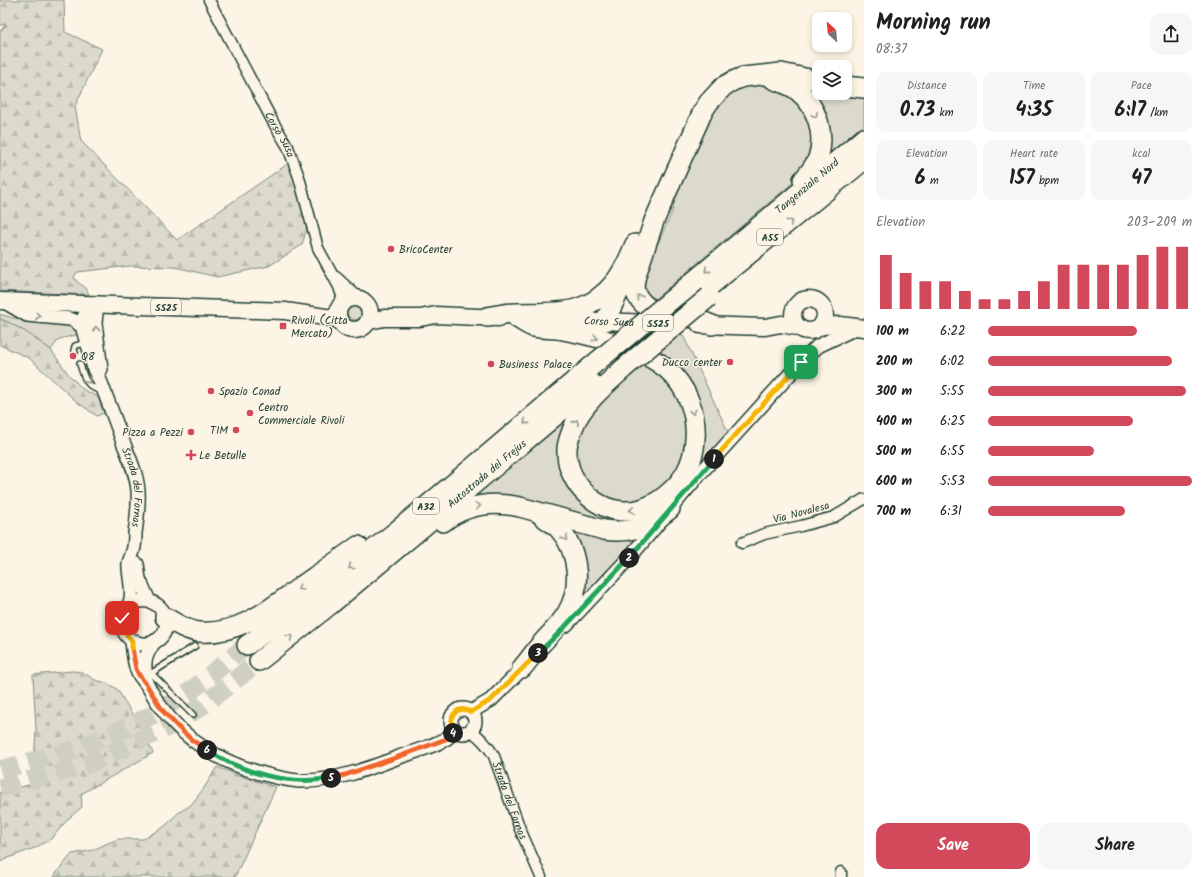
<!DOCTYPE html>
<html lang="en">
<head>
<meta charset="utf-8">
<style>
  body { margin:0; font-family:Kalam,sans-serif; background:#f6f6f6; color:#202124; height:100vh; display:flex; flex-direction:column; font-size:15px; white-space:nowrap }
  * { box-sizing:border-box; margin:0 }
  p { font-size:13px; color:#757577 }
  .icon { flex:none; width:22px; height:22px; fill:none; stroke:currentColor; stroke-width:2; stroke-linecap:round; stroke-linejoin:round }
  .map { position:relative; flex:1; overflow:hidden }
  .drawer { display:flex; flex-direction:column; background:#fff; width:340px }
  .drawer>* { flex:none }
  .needle { width:26px; rotate:334deg }
  .tools { position:absolute; left:812px; top:12px; display:grid; gap:8px }
  .tools a { display:grid; place-items:center; width:40px; height:40px; border-radius:8px; background:#fff; box-shadow:0 2px 6px #0003; font-size:20px }
  .pin { position:absolute; display:grid; place-items:center; width:34px; height:34px; color:#fff; margin:-17px; border-radius:8px; box-shadow:0 2px 6px #0006 }
  .km { position:absolute; width:20px; height:20px; margin:-10px; border-radius:50%; background:#222; color:#fff; font-size:11px; line-height:20px; text-align:center }
  .round { display:grid; place-items:center; flex:none; width:42px; height:42px; border-radius:12px; background:#f6f6f6 }
  .overview { display:flex; align-items:center; justify-content:space-between; height:68px; padding:0 12px }
  h1 { font-size:22px; font-weight:800; line-height:30px }
  .metrics { display:grid; grid-template-columns:repeat(3,1fr); gap:6px; height:68px; padding:4px 12px }
  .metrics div { display:grid; align-content:center; border-radius:10px; background:#f6f6f6; text-align:center }
  .metrics b { font-size:20px; font-weight:800 }
  .metrics small { font-size:11px; font-weight:400 }
  .metrics p { font-size:11px }
  .chart { height:112px; padding:8px 12px }
  .chart p { display:flex; justify-content:space-between }
  .chart svg { width:100%; height:72px; margin-top:4px; stroke:#d1495b; stroke-width:6 }
  .cta { display:flex; gap:8px; margin-top:auto; padding:8px 12px }
  .cta a { flex:1; height:46px; border-radius:12px; background:#d1495b; color:#fff; font-size:16px; font-weight:800; line-height:46px; text-align:center }
  .cta a+a { background:#f6f6f6; color:#202124 }
  ul { padding:0 12px; list-style:none; font-size:13px }
  li { display:grid; grid-template-columns:64px 48px 1fr; align-items:center; height:30px }
  li i { height:10px; border-radius:5px; background:#d1495b }
  main { display:flex; flex:1; min-height:0 }
  .map>svg:first-child { display:block }
</style>
</head>
<body>
<main>
<div class="map">
<svg width="864" height="877" viewBox="0 0 864 877">
  <defs>
    <pattern id="forest-firs" width="22" height="20" patternUnits="userSpaceOnUse"><rect width="22" height="20" fill="#dcdacc"/><path d="M5 1l3.5 6h-7zM16 11l3.5 6h-7z" fill="#bcbcb0"/></pattern>
  </defs>
  <rect width="100%" height="100%" fill="#fcf5e5"/>
  <filter id="ink" filterUnits="userSpaceOnUse"><feTurbulence type="fractalNoise" baseFrequency=".025" numOctaves="2"/><feDisplacementMap in="SourceGraphic" scale="8" xChannelSelector="R" yChannelSelector="G"/><feConvolveMatrix kernelMatrix="1 2 1 2 8 2 1 2 1" color-interpolation-filters="sRGB"/></filter>
  <g filter="url(#ink)">
    <path fill="#dcdacc" stroke="#7e8c80" d="M 751,83 L 765,84 L 793,97 L 802,107 L 808,120 L 812,134 L 810,159 L 796,180 L 655,299 L 642,289 L 640,283 L 672,212 L 677,189 L 714,107 L 736,88 Z
      M 802,85 L 819,88 L 819,93 L 843,93 L 864,95 L 864,125 L 824,159 Z
      M347 312a8 8 0 1 1 16 0a8 8 0 1 1-16 0Z
      M 0,314 L 13,318 L 69,322 L 81,334 L 59,339 L 51,350 C 35,338 19,326 0,319 Z
      M 676,334 L 683,335 L 729,434 L 692,476 L 702,437 L 655,352 Z
      M 643,362 L 671,382 L 688,417 L 684,460 L 664,490 L 628,505 L 598,496 L 576,471 L 573,442 L 589,411 Z
      M 570,414 L 567,484 L 647,514 L 630,524 L 466,502 Z
      M 560,524 L 647,531 L 576,605 Z"/>
    <path fill="url(#forest-firs)" stroke="#7e8c80" d="M 0,0 L 64,0 L 65,32 L 102,49 L 75,106 L 81,141 L 177,240 L 289,163 L 295,178 L 307,228 L 302,245 L 269,266 L 217,277 L 175,267 L 130,266 L 77,272 L 74,277 L 76,281 L 86,288 L 89,295 L 0,291 L 0,31 L 6,25 L 0,25 Z
      M 0,319 L 10,323 L 26,332 L 51,350 L 69,375 L 84,390 L 98,397 L 104,413 L 97,416 L 77,402 L 29,358 L 0,345 Z
      M 72,671 L 82,672 L 95,680 L 107,683 L 117,689 L 135,718 L 153,753 L 81,794 L 82,807 L 69,818 L 51,839 L 35,848 L 8,858 L 0,862 L 0,792 L 33,784 L 36,729 L 33,675 Z
      M 217,767 L 246,778 L 276,787 L 235,877 L 54,877 L 57,872 L 72,854 L 93,850 L 108,843 L 118,839 L 143,839 L 164,827 L 178,813 L 191,805 L 204,788 Z"/>
    <g fill="none" stroke-linecap="round" stroke-linejoin="round">
      <path stroke="#d0d0c2" stroke-width="19" stroke-dasharray="19 10" stroke-linecap="butt" d="M 0,770 L 74,750 L 126,728 L 156,713 L 192,690 L 247,645
        M 0,788 L 86,765 L 166,728 L 202,706 L 259,661"/>
      <defs>
        <path id="service" d="M 75,352 L 74,350 L 75,346 L 87,342
          M 80,364 C 84,378 86,387 102,391
          M 151,673 L 193,715
          M 150,674 L 195,646"/>
        <g id="minor">
          <path id="s1" d="M 209,0 L 273,122 L 288,147 L 299,177 L 318,248 L 339,287 L 344,302"/>
          <path d="M 336,277 L 361,300"/>
          <path d="M 742,543 L 764,534 L 801,526 L 834,517 L 864,499"/>
          <path id="s2" d="M 471,730 C 480,738 488,745 494,756 L 520,829 L 541,877"/>
          <path d="M 841,872 L 841,877"/>
        </g>
        <g id="tertiary">
          <path d="M 3,301 L 27,315 L 70,319 L 75,321 L 83,327"/>
          <path id="s3" d="M 97,304 C 92,308 85,312 83,319 C 81,329 86,339 89,348 C 91,355 92,362 94,369 C 96,373 99,378 101,383 C 108,402 116,422 123,442 C 129,457 137,474 138,491 C 139,505 137,519 135,533 C 135,539 135,545 133,551 C 132,555 130,559 129,563 C 128,573 133,586 131,599 C 129,608 121,614 122,624 C 124,643 148,651 161,637 C 178,617 152,589 129,606"/>
          <path d="M 97,304 L 95,323 L 101,369"/>
          <path d="M 137,564 L 139,579 L 149,601"/>
          <path d="M 566,625 L 629,558 L 697,477 L 801,362 L 818,346 L 856,328"/>
          <path d="M 132,641 C 133,651 134,664 138,673 C 141,678 146,683 149,688 C 174,734 214,761 264,774 C 275,777 287,780 299,781 C 333,782 368,769 399,757 C 413,752 435,746 447,738 C 450,736 453,733 455,730"/>
          <path d="M 146,682 C 144,662 143,658 155,641"/>
          <circle cx="463" cy="721" r="12"/>
          <path d="M 471,712 L 491,700 L 528,663"/>
        </g>
        <g id="primary">
          <circle cx="354" cy="314" r="16"/>
          <circle cx="809" cy="315" r="16"/>
          <path d="M 0,301 L 285,311 L 339,319"/>
          <path id="s4" d="M 550,319 L 651,323"/>
          <path d="M 369,321 L 384,318 L 420,318 L 436,315 L 499,318"/>
          <path d="M 700,325 L 765,327 L 781,324 L 798,327"/>
          <path d="M 821,326 L 840,325 L 864,328"/>
        </g>
        <g id="motorway">
          <path d="M 773,79 C 781,83 791,85 798,91 C 817,106 826,135 818,158 C 815,166 809,173 803,180"/>
          <path d="M 845,86 L 864,88"/>
          <path id="s5" d="M 676,296 L 864,138"/>
          <path d="M 694,299 L 864,160"/>
          <path d="M 487,317 C 496,316 505,313 514,313 C 555,312 586,318 615,282 C 624,270 630,257 635,244"/>
          <path d="M 517,318 C 522,321 528,325 533,327 C 543,329 554,328 563,330 C 595,336 642,348 667,369 C 687,387 697,413 695,439 C 694,458 687,475 674,488 C 665,497 654,505 641,509 C 603,520 565,486 567,448 C 568,438 573,428 577,419 C 588,399 607,384 624,368"/>
          <path d="M 605,321 L 624,281"/>
          <path d="M 712,325 C 706,323 700,320 694,318 C 685,316 675,318 666,316 C 654,314 639,303 635,291 C 633,286 635,281 636,275 L 654,221 L 703,111 L 709,102 L 724,86 L 733,81 L 743,77 L 781,73 L 819,81"/>
          <path d="M 443,522 C 466,504 492,501 520,507 L 604,530 C 619,532 635,531 649,524 C 656,521 663,514 670,509"/>
          <path d="M 165,617 C 175,623 187,631 199,632 C 239,635 270,609 300,587 C 320,573 339,560 358,546"/>
          <path d="M 247,645 C 370,559 484,457 599,360"/>
          <path id="s6" d="M 259,661 L 331,604 L 593,384"/>
          <path d="M 522,668 C 529,660 535,651 541,644 C 550,634 560,625 567,613 C 582,588 579,551 559,529 C 554,524 548,520 542,516"/>
        </g>
      </defs>
      <use href="#service" stroke="#1f3d34" stroke-width="8"/>
      <use href="#minor" stroke="#1f3d34" stroke-width="13"/>
      <use href="#tertiary" stroke="#1f3d34" stroke-width="16"/>
      <use href="#primary" stroke="#1f3d34" stroke-width="19"/>
      <use href="#motorway" stroke="#1f3d34" stroke-width="22"/>
      <use href="#service" stroke="#fcf5e5" stroke-width="5"/>
      <use href="#minor" stroke="#fcf5e5" stroke-width="10"/>
      <use href="#tertiary" stroke="#fcf5e5" stroke-width="13"/>
      <use href="#primary" stroke="#fcf5e5" stroke-width="16"/>
      <use href="#motorway" stroke="#fcf5e5" stroke-width="19"/>
      <defs>
        <path id="motorway-bridge" d="M 599,360 L 676,296
          M 624,368 L 709,297"/>
      </defs>
      <use href="#motorway-bridge" stroke="#1f3d34" stroke-width="22" stroke-linecap="butt"/>
      <use href="#motorway-bridge" stroke="#fcf5e5" stroke-width="19"/>
    </g>
    <defs><path id="oneway-chevron" d="M-2-3.5L2.5 0L-2 3.5" fill="none" stroke-width="1.6" stroke-linecap="round" stroke-linejoin="round"/></defs>
    <g stroke="#8e998c">
      <use href="#oneway-chevron" transform="translate(815 115) rotate(64)"/>
      <use href="#oneway-chevron" transform="translate(790 222) rotate(-39)"/>
      <use href="#oneway-chevron" transform="translate(707 270) rotate(140)"/>
      <use href="#oneway-chevron" transform="translate(639 297) rotate(-128)"/>
      <use href="#oneway-chevron" transform="translate(38 316) rotate(6)"/>
      <use href="#oneway-chevron" transform="translate(96 329) rotate(-96)"/>
      <use href="#oneway-chevron" transform="translate(595 338) rotate(16)"/>
      <use href="#oneway-chevron" transform="translate(88 381) rotate(52)"/>
      <use href="#oneway-chevron" transform="translate(693 412) rotate(77)"/>
      <use href="#oneway-chevron" transform="translate(526 422) rotate(140)"/>
      <use href="#oneway-chevron" transform="translate(576 422) rotate(-63)"/>
      <use href="#oneway-chevron" transform="translate(478 506) rotate(-10)"/>
      <use href="#oneway-chevron" transform="translate(632 510) rotate(175)"/>
      <use href="#oneway-chevron" transform="translate(565 538) rotate(59)"/>
      <use href="#oneway-chevron" transform="translate(351 567) rotate(142)"/>
      <use href="#oneway-chevron" transform="translate(300 588) rotate(145)"/>
      <use href="#oneway-chevron" transform="translate(290 637) rotate(-38)"/>
    </g>
  </g>
  <g fill="none" stroke-linecap="round" stroke-linejoin="round" filter="url(#ink)">
    <defs>
      <path id="split-1" d="M 714,459 L 801,362"/>
      <path id="split-2" d="M 629,558 L 714,459"/>
      <path id="split-3" d="M 538,653 L 559,633 L 629,558"/>
      <path id="split-4" d="M 453,733 L 455,730 C 446,717 458,704 471,712 L 491,700 L 538,653"/>
      <path id="split-5" d="M 331,778 L 345,775 L 395,758 L 446,739 L 453,733"/>
      <path id="split-6" d="M 207,750 C 242,773 290,786 331,778"/>
      <path id="split-7" d="M 132,648 L 136,669 L 139,675 L 146,684 L 163,711 L 179,728 L 192,740 L 207,750"/>
      <path id="split-8" d="M 122,618 C 122,628 125,634 132,641 L 132,648"/>
    </defs>
    <use href="#split-1" stroke="#fff" stroke-width="8"/>
    <use href="#split-2" stroke="#fff" stroke-width="8"/>
    <use href="#split-3" stroke="#fff" stroke-width="8"/>
    <use href="#split-4" stroke="#fff" stroke-width="8"/>
    <use href="#split-5" stroke="#fff" stroke-width="8"/>
    <use href="#split-6" stroke="#fff" stroke-width="8"/>
    <use href="#split-7" stroke="#fff" stroke-width="8"/>
    <use href="#split-8" stroke="#fff" stroke-width="8"/>
    <use href="#split-1" stroke="#f5b400" stroke-width="5"/>
    <use href="#split-2" stroke="#22a559" stroke-width="5"/>
    <use href="#split-3" stroke="#22a559" stroke-width="5"/>
    <use href="#split-4" stroke="#f5b400" stroke-width="5"/>
    <use href="#split-5" stroke="#f0652b" stroke-width="5"/>
    <use href="#split-6" stroke="#22a559" stroke-width="5"/>
    <use href="#split-7" stroke="#f0652b" stroke-width="5"/>
    <use href="#split-8" stroke="#f5b400" stroke-width="5"/>
  </g>
  <g fill="#d1495b" stroke="#fcf5e5" stroke-width="1.5">
    <circle cx="391" cy="249" r="4"/>
    <rect x="279" y="322" width="8" height="8" rx="2"/>
    <circle cx="73" cy="356" r="4"/>
    <circle cx="730" cy="362" r="4"/>
    <circle cx="491" cy="364" r="4"/>
    <circle cx="211" cy="391" r="4"/>
    <circle cx="250" cy="413" r="4"/>
    <circle cx="236" cy="430" r="4"/>
    <circle cx="191" cy="432" r="4"/>
    <path d="M189 449h4v4h4v4h-4v4h-4v-4h-4v-4h4z"/>
  </g>
  <g text-anchor="middle" stroke-width="3" stroke-linejoin="round" paint-order="stroke">
    <g fill="#fcf5e5" stroke="#617469" stroke-width="1">
      <rect x="757" y="229" width="26" height="16" rx="3"/>
      <rect x="151" y="299" width="30" height="16" rx="3"/>
      <rect x="643" y="315" width="30" height="16" rx="3"/>
      <rect x="413" y="498" width="26" height="16" rx="3"/>
    </g>
    <g font-size="10" font-weight="bold" fill="#1f3d34">
      <text x="770" y="241">A55</text>
      <text x="166" y="311">SS25</text>
      <text x="658" y="327">SS25</text>
      <text x="426" y="510">A32</text>
    </g>
    <g font-size="11" fill="#1f3d34" stroke="#fcf5e5">
      <text dy="4" stroke="none"><textPath href="#s1" startOffset="152">Corso Susa</textPath></text>
      <text dy="4" stroke="none"><textPath href="#s5" startOffset="171">Tangenziale Nord</textPath></text>
      <text dy="4" stroke="none"><textPath href="#s4" startOffset="59">Corso Susa</textPath></text>
      <text dy="4" stroke="none"><textPath href="#s6" startOffset="295">Autostrada del Frejus</textPath></text>
      <text dy="4" stroke="none"><textPath href="#s3" startOffset="198">Strada del Fornas</textPath></text>
      <text transform="translate(801 512) rotate(-15)" y="4">Via Novalesa</text>
      <text dy="4" stroke="none"><textPath href="#s2" startOffset="82">Strada del Fornas</textPath></text>
    </g>
    <g font-size="11" fill="#1f3d34" stroke="#fcf5e5" text-anchor="start">
      <text x="399" y="253">BricoCenter</text>
      <text x="291" y="324">Rivoli (Citta<tspan x="291" dy="13">Mercato)</tspan></text>
      <text x="81" y="360">Q8</text>
      <text x="722" y="366" text-anchor="end">Ducco center</text>
      <text x="499" y="368">Business Palace</text>
      <text x="219" y="395">Spazio Conad</text>
      <text x="258" y="411">Centro<tspan x="258" dy="13">Commerciale Rivoli</tspan></text>
      <text x="228" y="434" text-anchor="end">TIM</text>
      <text x="183" y="436" text-anchor="end">Pizza a Pezzi</text>
      <text x="199" y="459">Le Betulle</text>
    </g>
  </g>
</svg>
<div class="tools">
<a><svg class="needle" viewBox="-14 -14 28 28"><path d="M0-13l5 13h-10z" fill="#e53935"/><path d="M0 13l5-13h-10z" fill="#757577"/></svg></a>
<a><svg class="icon" aria-label="layers" viewBox="0 0 24 24"><path d="M12 4l9 5-9 5-9-5zM3 14l9 5 9-5"/></svg></a>
</div>
<div class="pin" style="left:801px;top:362px;background:#1e9e55"><svg class="icon" aria-label="arrive" viewBox="0 0 24 24"><path d="M6 21V4h12l-3 4 3 4H6"/></svg></div>
<div class="pin" style="left:122px;top:618px;background:#d93025"><svg class="icon" aria-label="check" viewBox="0 0 24 24"><path d="M5 12l5 5 9-10"/></svg></div>
<b class="km" style="left:714px;top:459px">1</b>
<b class="km" style="left:629px;top:558px">2</b>
<b class="km" style="left:538px;top:653px">3</b>
<b class="km" style="left:453px;top:733px">4</b>
<b class="km" style="left:331px;top:778px">5</b>
<b class="km" style="left:207px;top:750px">6</b>
</div>
<section class="drawer">
<div class="overview"><div><h1>Morning run</h1><p>08:37</p></div><a class="round"><svg class="icon" aria-label="share" viewBox="0 0 24 24"><path d="M12 15V3M7 8l5-5 5 5M5 13v7h14v-7"/></svg></a></div>
<div class="metrics">
<div><p>Distance</p><b>0.73<small> km</small></b></div>
<div><p>Time</p><b>4:35</b></div>
<div><p>Pace</p><b>6:17<small> /km</small></b></div>
</div>
<div class="metrics">
<div><p>Elevation</p><b>6<small> m</small></b></div>
<div><p>Heart rate</p><b>157<small> bpm</small></b></div>
<div><p>kcal</p><b>47</b></div>
</div>
<div class="chart"><p><span>Elevation</span>203–209 m</p>
<svg viewBox="0 0 160 44" preserveAspectRatio="none"><path d="M5 44V11M15 44V22M25 44V27M35 44V27M45 44V33M55 44V38M65 44V38M75 44V33M85 44V27M95 44V17M105 44V17M115 44V17M125 44V17M135 44V11M145 44V6M155 44V6"/></svg>
</div>
<ul>
<li><b>100 m</b>6:22<i style="width:73%"></i></li>
<li><b>200 m</b>6:02<i style="width:90%"></i></li>
<li><b>300 m</b>5:55<i style="width:97%"></i></li>
<li><b>400 m</b>6:25<i style="width:71%"></i></li>
<li><b>500 m</b>6:55<i style="width:52%"></i></li>
<li><b>600 m</b>5:53<i style="width:100%"></i></li>
<li><b>700 m</b>6:31<i style="width:67%"></i></li>
</ul>
<div class="cta"><a>Save</a><a>Share</a></div>
</section>
</main>
</body>
</html>
